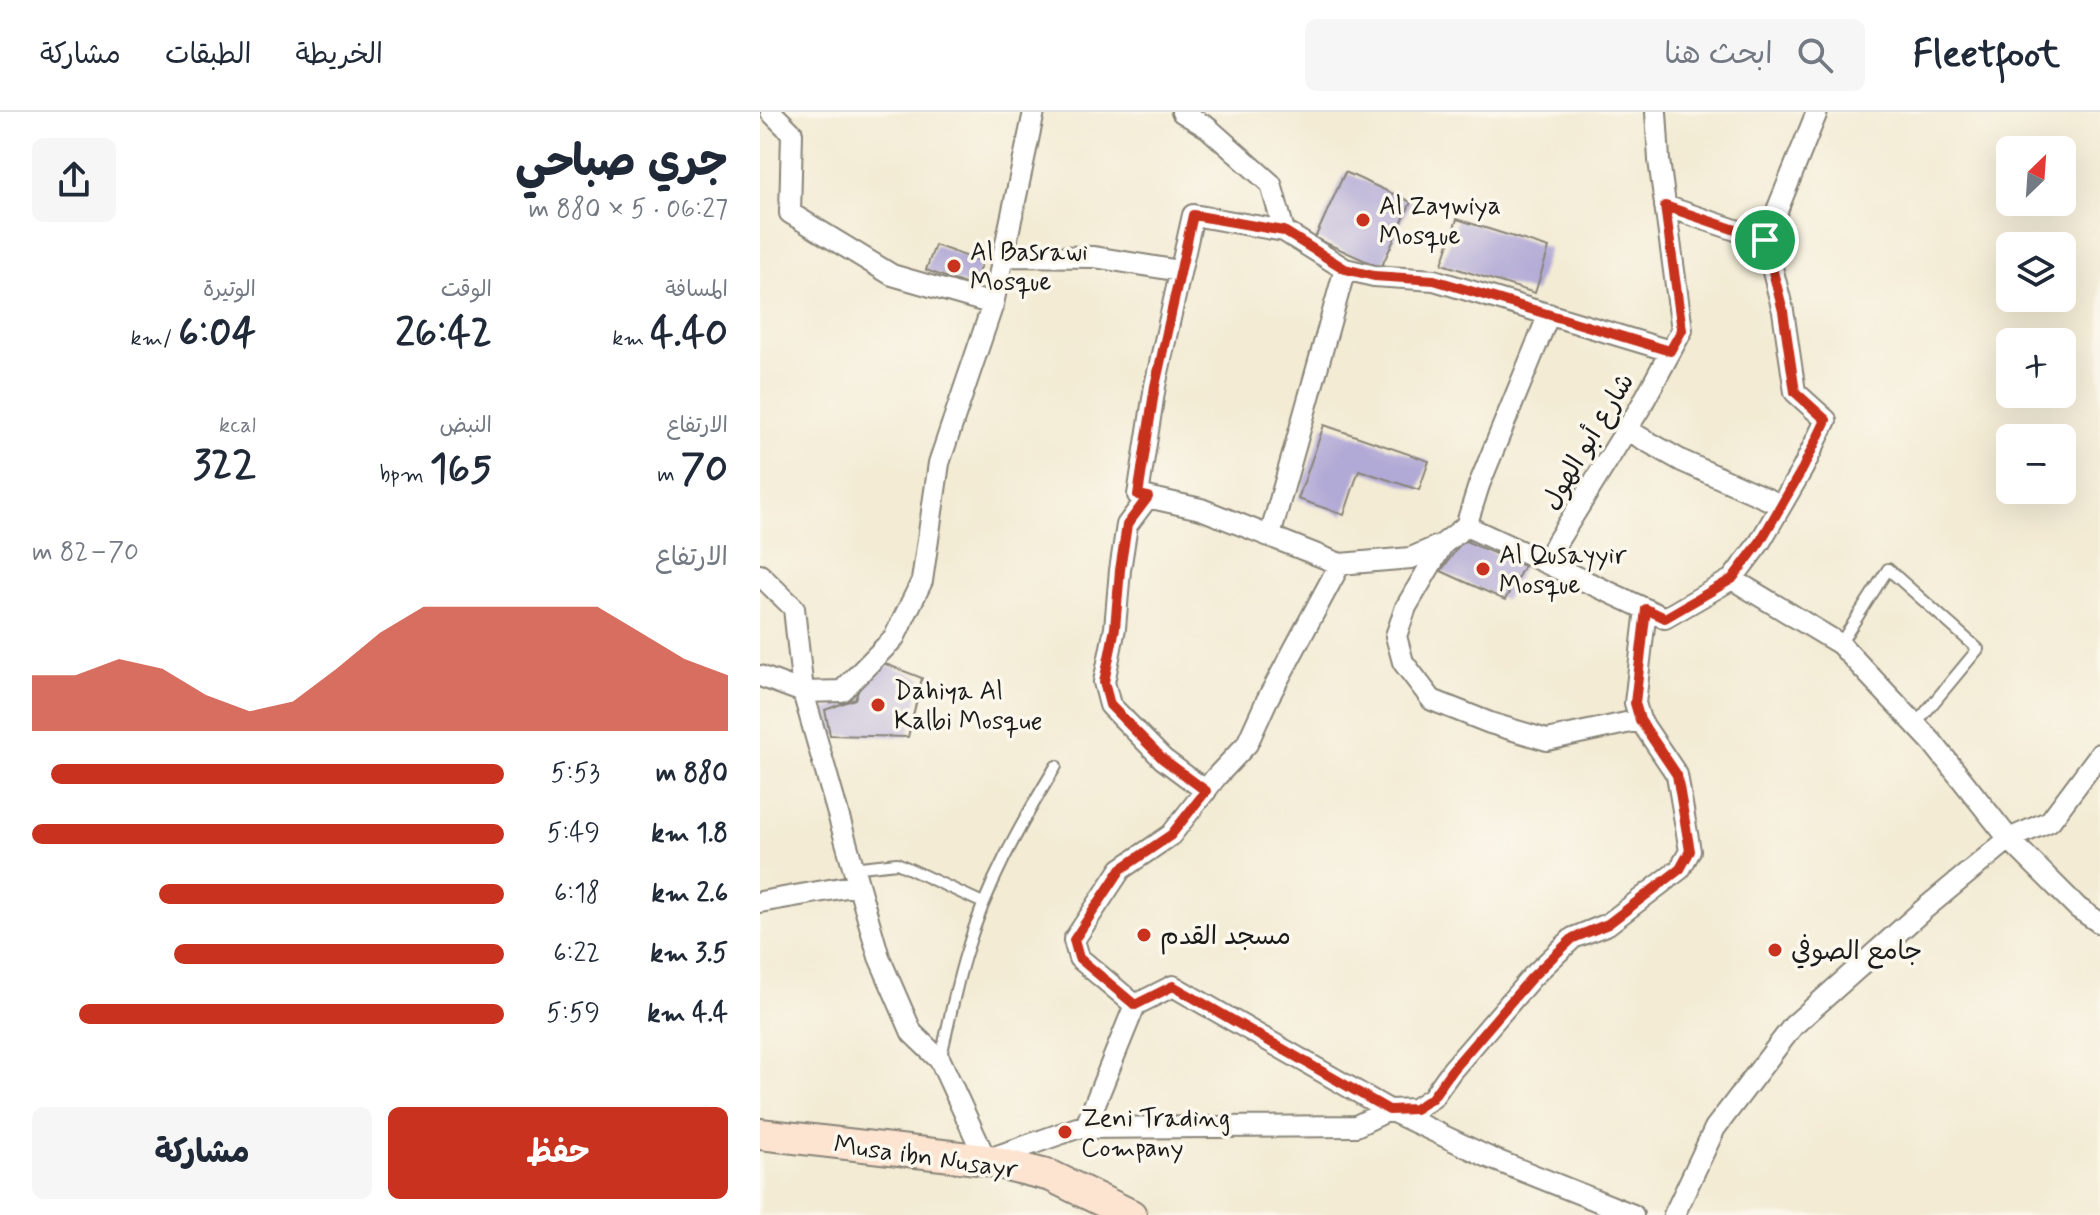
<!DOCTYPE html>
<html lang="ar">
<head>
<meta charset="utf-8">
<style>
  body { margin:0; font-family:Mynerve,"Playpen Sans Arabic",sans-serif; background:#f6f6f7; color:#1f2937; direction:rtl; height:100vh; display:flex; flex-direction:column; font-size:30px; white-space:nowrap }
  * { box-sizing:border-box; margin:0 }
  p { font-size:26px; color:#747a83 }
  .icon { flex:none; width:44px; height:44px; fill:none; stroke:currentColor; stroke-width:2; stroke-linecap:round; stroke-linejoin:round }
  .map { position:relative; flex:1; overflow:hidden; direction:ltr }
  .side { display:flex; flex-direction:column; background:#fff; width:760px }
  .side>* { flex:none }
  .needle { width:52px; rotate:25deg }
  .buttons { position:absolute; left:1236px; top:24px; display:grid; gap:16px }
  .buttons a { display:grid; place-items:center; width:80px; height:80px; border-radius:12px; background:#fff; box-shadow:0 8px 32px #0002; font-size:40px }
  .pin { position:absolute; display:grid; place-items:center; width:68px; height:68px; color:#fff; margin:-34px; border:4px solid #fff; border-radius:50%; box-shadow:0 2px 8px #0007 }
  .round { display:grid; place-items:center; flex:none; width:84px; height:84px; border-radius:12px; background:#f6f6f7 }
  .head { display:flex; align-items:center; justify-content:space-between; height:136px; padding:0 32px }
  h1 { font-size:44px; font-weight:700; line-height:60px }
  .stats { display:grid; grid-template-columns:repeat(3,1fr); gap:12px; height:136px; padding:8px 32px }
  .stats div { display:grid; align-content:center }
  .stats b { font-size:40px; font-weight:700 }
  .stats small { font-size:22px; font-weight:400 }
  .stats p { font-size:22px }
  .chart { height:224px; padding:16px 32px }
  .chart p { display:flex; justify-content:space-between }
  .chart svg { width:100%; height:144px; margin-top:8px; fill:#c8321e; opacity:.7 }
  .cta { display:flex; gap:16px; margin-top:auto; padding:16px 32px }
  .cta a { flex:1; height:92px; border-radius:12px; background:#c8321e; color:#fff; font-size:32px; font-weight:700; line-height:92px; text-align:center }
  .cta a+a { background:#f6f6f7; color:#1f2937 }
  ul { padding:0 32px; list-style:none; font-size:26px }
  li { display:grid; grid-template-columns:128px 96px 1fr; align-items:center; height:60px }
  li i { height:20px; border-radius:10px; background:#c8321e }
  header { display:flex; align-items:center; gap:48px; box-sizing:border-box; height:112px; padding:0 40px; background:#fff; border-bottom:2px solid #e0e1e3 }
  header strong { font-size:38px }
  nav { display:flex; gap:44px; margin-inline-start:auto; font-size:28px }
  .search { width:560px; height:72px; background:#f6f6f7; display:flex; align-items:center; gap:20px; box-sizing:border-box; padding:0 28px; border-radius:12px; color:#747a83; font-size:30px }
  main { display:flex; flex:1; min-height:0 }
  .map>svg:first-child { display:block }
</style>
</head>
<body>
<header>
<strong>Fleetfoot</strong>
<div class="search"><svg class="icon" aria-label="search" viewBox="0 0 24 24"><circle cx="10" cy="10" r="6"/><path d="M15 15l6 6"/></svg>ابحث هنا</div>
<nav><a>الخريطة</a><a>الطبقات</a><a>مشاركة</a></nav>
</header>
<main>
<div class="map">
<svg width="1340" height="1103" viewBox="0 0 1340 1103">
  <rect width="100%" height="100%" fill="#fbf7ec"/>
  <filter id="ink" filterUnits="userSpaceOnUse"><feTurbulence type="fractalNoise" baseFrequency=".0125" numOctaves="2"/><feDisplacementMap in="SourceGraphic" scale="16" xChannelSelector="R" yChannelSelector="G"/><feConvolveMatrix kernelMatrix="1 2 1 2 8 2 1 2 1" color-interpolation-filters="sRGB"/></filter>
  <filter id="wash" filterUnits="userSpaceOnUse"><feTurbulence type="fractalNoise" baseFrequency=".006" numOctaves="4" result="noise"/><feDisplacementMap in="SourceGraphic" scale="32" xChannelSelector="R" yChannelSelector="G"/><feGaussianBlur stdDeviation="1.8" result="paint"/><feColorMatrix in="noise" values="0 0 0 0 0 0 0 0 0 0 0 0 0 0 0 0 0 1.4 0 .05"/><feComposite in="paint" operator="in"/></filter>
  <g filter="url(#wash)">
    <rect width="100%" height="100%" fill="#f3ebd4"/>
    <g id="blocks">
      <path fill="#b2aad6" d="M 585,60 L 651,90 L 621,156 L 555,126 Z
        M 697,107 L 789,136 L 775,181 L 682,152 Z
        M 175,133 L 222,150 L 213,175 L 166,158 Z
        M 564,313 L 669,349 L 659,378 L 599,358 L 584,403 L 538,387 Z
        M 703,428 L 764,454 L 745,488 L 681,459 Z
        M 123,551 L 162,566 L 148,625 L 70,623 L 65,598 L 95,587 L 99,577 Z"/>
    </g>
  </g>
  <g filter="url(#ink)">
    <use href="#blocks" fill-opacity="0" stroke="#888478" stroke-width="2"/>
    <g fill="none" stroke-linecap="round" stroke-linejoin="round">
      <defs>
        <path id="lane" d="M 1080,532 L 1128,457 L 1218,537 L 1155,613
          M 92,756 L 137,751 L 223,791
          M 180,948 C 189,912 195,876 206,841 C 226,774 260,713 296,654"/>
        <path id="street" d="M 11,0 L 32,21 L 30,101 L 132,163 L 233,192
          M 422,0 L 448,16 L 511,72 L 524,119 L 585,157 L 614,164 L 674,168 L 910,239
          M 905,94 L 1005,128 L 1057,0
          M 524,119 L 433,103 L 395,274 L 378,383 L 441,397 L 580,452 L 507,588 L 487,632 L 456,665 L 411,723 L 361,757 L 314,828 L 319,846 L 375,893 L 413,874 L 629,998 L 655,997 L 672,986 L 692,958 L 772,865 L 813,826 L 848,812 L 920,757 L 930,739 L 917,663 L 880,608 L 875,591 L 886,497
          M 243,144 L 334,145 L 420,159
          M 789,202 L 719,373 L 706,414 L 905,506 L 972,467 L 1000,430 L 1043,356 L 1066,308 L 1035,280 L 1023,199 L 1005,128
          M 867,318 L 922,349 L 1021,393
          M 388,385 L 367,413 L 360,458 L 355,516 L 344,570 L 350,593 L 403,647 L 446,679
          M 510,424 L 585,157
          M 683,432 L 646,495 L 636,524 L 643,550 L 672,588 L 730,611 L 787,628 L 880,608
          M 785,449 L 880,296 L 922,218 L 899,48 L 896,0
          M 580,452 L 651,446 L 683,432 L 706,414
          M 0,463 L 34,496 L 43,580 L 119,845 L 152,921 L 180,948 L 226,1048 L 317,1016 L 596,1014 L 629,998 L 728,1045 L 873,1103
          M 972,467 L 1080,532 L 1172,630 L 1249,727 L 1318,796 L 1340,811
          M 0,564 L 43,580 L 82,579 L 134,526 L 162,469 L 179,351 L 233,192 L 274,0
          M 0,790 L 98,773
          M 325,1016 L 375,893
          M 914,1103 L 955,1016 L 1033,914 L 1163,798 L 1249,727 L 1290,709 L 1340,642"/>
        <path id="secondary" d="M 0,1022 L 226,1048 L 291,1064 L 371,1103"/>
      </defs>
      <use href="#lane" stroke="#888478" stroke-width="14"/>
      <use href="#street" stroke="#888478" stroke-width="24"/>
      <use href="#secondary" stroke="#888478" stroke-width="34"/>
      <use href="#lane" stroke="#fff" stroke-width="10"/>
      <use href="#street" stroke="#fff" stroke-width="20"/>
      <use href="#secondary" stroke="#fde4d1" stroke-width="30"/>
    </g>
  </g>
  <g fill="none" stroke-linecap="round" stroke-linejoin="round" filter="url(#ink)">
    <defs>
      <path id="route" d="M 905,94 L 1005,128 L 1023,199 L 1035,280 L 1066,308 L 1043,356 L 1000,430 L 972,467 L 905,506 L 886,497 L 875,591 L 880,608 L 917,663 L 930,739 L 920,757 L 848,812 L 813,826 L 772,865 L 692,958 L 672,986 L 655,997 L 629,998 L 413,874 L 375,893 L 319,846 L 314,828 L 361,757 L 411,723 L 446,679 L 403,647 L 350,593 L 344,570 L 355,516 L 360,458 L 367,413 L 388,385 L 378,383 L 395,274 L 433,103 L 524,119 L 585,157 L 614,164 L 674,168 L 910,239 L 922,218 Z"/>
    </defs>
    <use href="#route" stroke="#fff" stroke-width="16"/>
    <use href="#route" stroke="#c8321e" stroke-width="10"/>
  </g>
  <g fill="#c8321e" stroke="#fbf7ec" stroke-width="3">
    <circle cx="603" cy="108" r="8"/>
    <circle cx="194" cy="154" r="8"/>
    <circle cx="723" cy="457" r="8"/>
    <circle cx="118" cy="593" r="8"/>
    <circle cx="384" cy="823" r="8"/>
    <circle cx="1015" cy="838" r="8"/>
    <circle cx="305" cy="1020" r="8"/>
  </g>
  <g text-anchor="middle" stroke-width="7" stroke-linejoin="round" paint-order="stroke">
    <g font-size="26" fill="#1c1c1c" stroke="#fbf7ec" text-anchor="start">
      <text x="619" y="102">Al Zaywiya<tspan x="619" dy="30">Mosque</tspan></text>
      <text x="210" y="148">Al Basrawi<tspan x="210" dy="30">Mosque</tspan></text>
      <text x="739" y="451">Al Qusayyir<tspan x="739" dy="30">Mosque</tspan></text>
      <text x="134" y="587">Dahiya Al<tspan x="134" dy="30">Kalbi Mosque</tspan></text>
      <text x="400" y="832">مسجد القدم</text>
      <text x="1031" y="847">جامع الصوفي</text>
      <text x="321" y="1014">Zeni Trading<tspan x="321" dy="30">Company</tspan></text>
    </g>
    <g font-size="26" fill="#1c1c1c" stroke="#fbf7ec">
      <text transform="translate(827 329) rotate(-59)" y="9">شارع أبو الهول</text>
      <text transform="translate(166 1044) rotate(8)" y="9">Musa ibn Nusayr</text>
    </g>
  </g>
</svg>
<div class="buttons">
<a><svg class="needle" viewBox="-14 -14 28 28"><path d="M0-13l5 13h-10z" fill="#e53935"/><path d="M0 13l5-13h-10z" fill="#747a83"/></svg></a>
<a><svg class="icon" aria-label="layers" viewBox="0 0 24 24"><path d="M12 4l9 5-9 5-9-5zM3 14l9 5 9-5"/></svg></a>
<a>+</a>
<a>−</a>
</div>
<div class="pin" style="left:1005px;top:128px;background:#1e9e55"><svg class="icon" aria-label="arrive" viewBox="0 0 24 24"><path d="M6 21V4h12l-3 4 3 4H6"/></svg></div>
</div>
<section class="side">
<div class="head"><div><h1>جري صباحي</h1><p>06:27 · 5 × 880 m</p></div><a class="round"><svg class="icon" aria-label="share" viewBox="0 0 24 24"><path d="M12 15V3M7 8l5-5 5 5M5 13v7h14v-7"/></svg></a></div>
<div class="stats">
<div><p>المسافة</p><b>4.40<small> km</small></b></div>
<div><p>الوقت</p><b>26:42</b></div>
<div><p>الوتيرة</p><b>6:04<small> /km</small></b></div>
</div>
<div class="stats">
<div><p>الارتفاع</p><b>70<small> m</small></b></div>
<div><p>النبض</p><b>165<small> bpm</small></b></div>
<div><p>kcal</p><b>322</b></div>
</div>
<div class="chart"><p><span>الارتفاع</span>70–82 m</p>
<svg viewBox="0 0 160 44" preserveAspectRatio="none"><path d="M0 44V27L10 27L20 22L30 25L40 33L50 38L60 35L70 25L80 14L90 6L100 6L110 6L120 6L130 6L140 14L150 22L160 27V44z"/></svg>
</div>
<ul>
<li><b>880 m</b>5:53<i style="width:96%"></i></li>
<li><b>1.8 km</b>5:49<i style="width:100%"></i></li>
<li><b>2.6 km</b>6:18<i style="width:73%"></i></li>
<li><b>3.5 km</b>6:22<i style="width:70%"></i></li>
<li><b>4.4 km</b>5:59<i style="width:90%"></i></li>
</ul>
<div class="cta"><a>حفظ</a><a>مشاركة</a></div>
</section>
</main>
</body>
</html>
